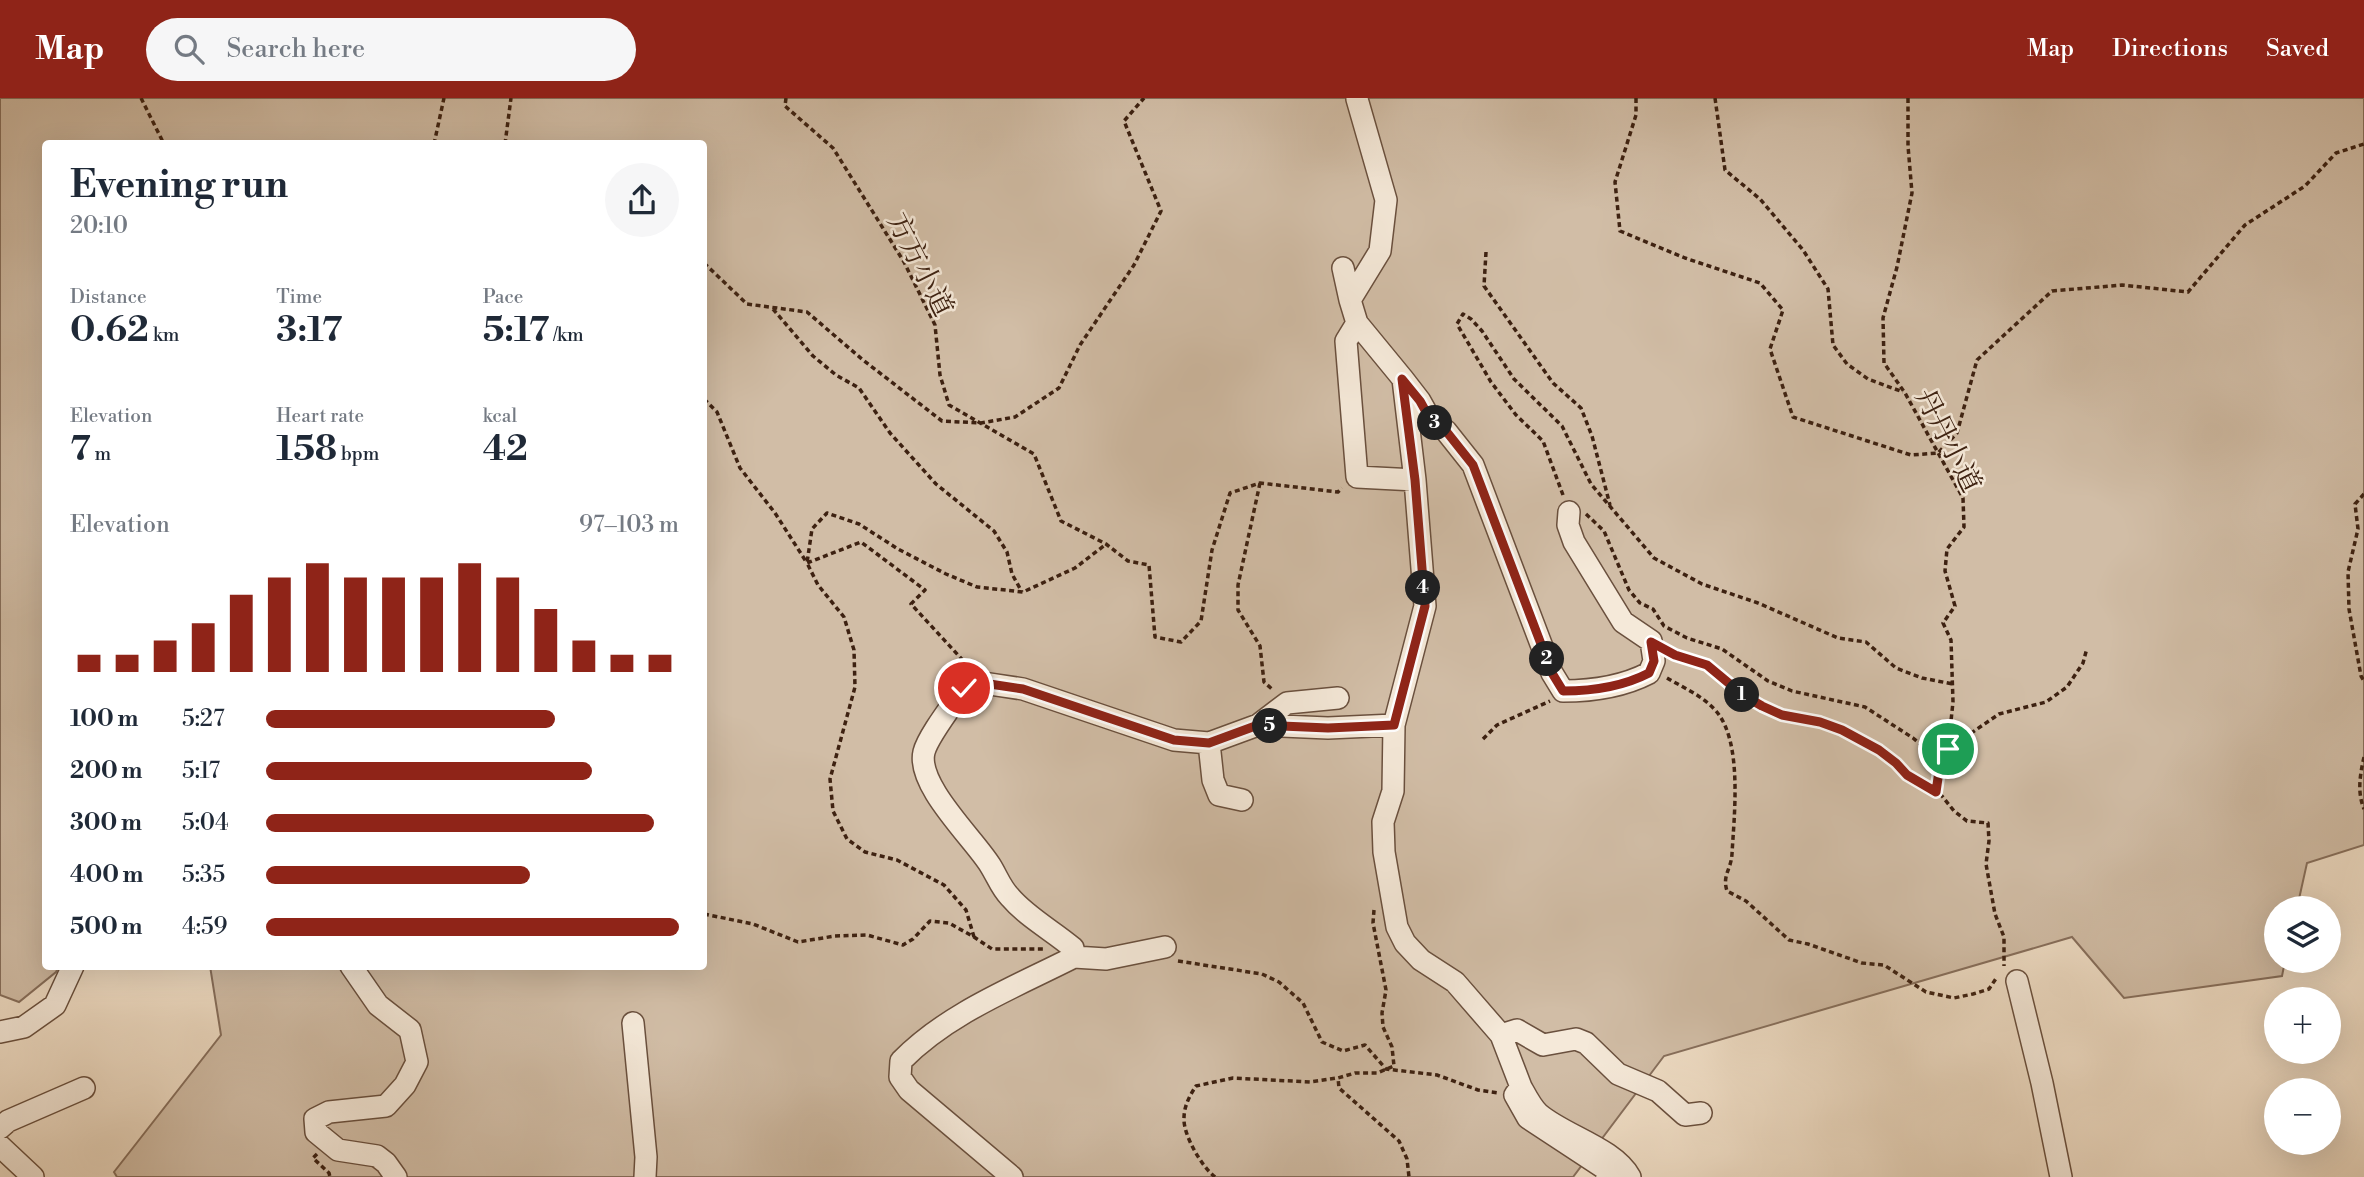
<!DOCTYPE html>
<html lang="en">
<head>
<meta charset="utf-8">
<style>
  body { margin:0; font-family:"Libre Bodoni","Noto Serif SC",serif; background:#f6f6f7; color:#1f2937; height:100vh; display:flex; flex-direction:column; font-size:26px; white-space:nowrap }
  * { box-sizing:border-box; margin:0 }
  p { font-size:23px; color:#747a83 }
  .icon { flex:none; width:38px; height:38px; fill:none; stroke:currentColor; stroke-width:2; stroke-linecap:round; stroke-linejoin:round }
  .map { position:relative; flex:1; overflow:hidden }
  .panel { position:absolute; left:42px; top:42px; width:665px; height:830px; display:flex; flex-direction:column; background:#fff; border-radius:7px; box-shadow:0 7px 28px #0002 }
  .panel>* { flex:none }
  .controls { position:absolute; left:2264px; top:798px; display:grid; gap:14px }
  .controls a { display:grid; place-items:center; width:77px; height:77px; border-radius:50%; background:#fff; box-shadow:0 7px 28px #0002; font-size:35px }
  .pin { position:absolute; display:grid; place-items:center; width:60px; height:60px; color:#fff; margin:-30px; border:4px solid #fff; border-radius:50%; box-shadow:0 2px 7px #0007 }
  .km { position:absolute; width:35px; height:35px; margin:-18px; border-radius:50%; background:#222; color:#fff; font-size:19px; line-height:35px; text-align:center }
  .round { display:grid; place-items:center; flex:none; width:74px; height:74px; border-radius:37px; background:#f6f6f7 }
  .summary { display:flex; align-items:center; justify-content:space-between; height:119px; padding:0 28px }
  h1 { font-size:38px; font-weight:700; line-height:52px }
  .stats { display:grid; grid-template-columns:repeat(3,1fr); gap:10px; height:119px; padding:7px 28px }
  .stats div { display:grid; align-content:center }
  .stats b { font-size:35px; font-weight:700 }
  .stats small { font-size:19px; font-weight:400 }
  .stats p { font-size:19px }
  .chart { height:196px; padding:14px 28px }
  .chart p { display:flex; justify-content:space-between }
  .chart svg { width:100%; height:126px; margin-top:7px; stroke:#8f2418; stroke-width:6 }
  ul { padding:0 28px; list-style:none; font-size:23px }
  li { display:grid; grid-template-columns:112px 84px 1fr; align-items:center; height:52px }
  li i { height:18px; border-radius:9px; background:#8f2418 }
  header { display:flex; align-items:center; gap:42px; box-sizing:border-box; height:98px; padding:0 35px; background:#8f2418; color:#fff }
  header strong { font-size:33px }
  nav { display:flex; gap:38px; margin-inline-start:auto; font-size:24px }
  .search { width:490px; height:63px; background:#f6f6f7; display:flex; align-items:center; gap:18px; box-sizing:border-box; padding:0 24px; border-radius:38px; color:#747a83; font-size:26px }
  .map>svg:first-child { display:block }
</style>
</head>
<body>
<header>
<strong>Map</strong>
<div class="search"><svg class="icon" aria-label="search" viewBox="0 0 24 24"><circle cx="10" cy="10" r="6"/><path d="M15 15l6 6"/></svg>Search here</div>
<nav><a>Map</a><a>Directions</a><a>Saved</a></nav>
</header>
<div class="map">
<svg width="2364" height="1079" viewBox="0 0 2364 1079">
  <rect width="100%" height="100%" fill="#efddc5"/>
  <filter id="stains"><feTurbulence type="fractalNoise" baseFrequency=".00286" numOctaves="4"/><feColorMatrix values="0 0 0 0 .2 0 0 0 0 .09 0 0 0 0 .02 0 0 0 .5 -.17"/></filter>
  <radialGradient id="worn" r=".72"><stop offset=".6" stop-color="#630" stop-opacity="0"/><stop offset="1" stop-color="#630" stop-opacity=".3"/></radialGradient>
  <path fill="#d1bda6" stroke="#876f5c" stroke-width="2" d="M 0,0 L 2364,0 L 2364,747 L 2307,765 L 2297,810 L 2277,810 L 2277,863 L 2285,863 L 2282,878 L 2124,900 L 2072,839 L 1664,958 L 1573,1079 L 117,1079 L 114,1074 L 221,937 L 210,868 L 704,868 L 704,46 L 46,46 L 46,868 L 59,868 L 56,874 L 19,904 L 0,897 Z"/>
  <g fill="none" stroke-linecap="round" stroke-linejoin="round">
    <defs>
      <path id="minor" d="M 1357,1 L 1386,102 L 1380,153 L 1350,202 L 1357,225 L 1403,281 L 1415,382 L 1425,508 L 1394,627
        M 1343,170 L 1350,202
        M 1357,225 L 1346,243 L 1357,379 L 1415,382
        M 1403,281 L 1420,303 L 1430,321 L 1446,333 L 1473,367 L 1552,575 L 1563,593 C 1594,593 1622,589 1649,575 L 1654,563 L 1651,543 L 1623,524 L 1574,444 L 1568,427 L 1569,414
        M 1258,627 L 1287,605 L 1338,600
        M 1209,645 L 1213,682 L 1219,697 L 1242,702
        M 1074,859 L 1106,861 L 1165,849
        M 351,868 L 378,907 L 410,932 L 417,964 L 405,987 L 386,1008 L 329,1014 L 315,1021 L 316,1034 L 338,1052 L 377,1058 L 386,1065 L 396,1079
        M 2017,883 L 2042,985 L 2061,1079
        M 633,925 L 646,1059 L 645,1079
        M 0,934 L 24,929 L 55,907 L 73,868
        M 1521,989 L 1501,937 L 1517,932 L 1543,947 L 1576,941 L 1586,945 L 1618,976 L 1658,993 L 1685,1017 L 1701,1015
        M 0,1030 L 8,1023 L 84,990
        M 0,1048 L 33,1079
        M 1012,1079 L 909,992 L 900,979 L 901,963 C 948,915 1015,889 1074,859 L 1073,850 C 1053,833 1027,819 1010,799 C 1001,790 997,778 990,767 C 974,741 916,687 924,654 C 928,638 954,605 964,590 L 983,585 L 1023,591 L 1174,642 L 1209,645 L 1258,627 L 1328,630 L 1394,627 L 1393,693 L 1383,724 L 1384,754 L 1397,829 L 1405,845 L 1421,862 L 1455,884 L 1501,937
        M 1608,1079 L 1604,1070 L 1528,1020 L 1515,997 L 1521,989 C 1526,998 1532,1010 1539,1016 C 1565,1038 1614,1050 1630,1079"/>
    </defs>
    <use href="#minor" stroke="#6a503e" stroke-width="24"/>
    <path stroke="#3d2111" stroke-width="3.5" stroke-dasharray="5 3.5" stroke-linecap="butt" d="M 141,0 L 164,46
      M 786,0 L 785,8 L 833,50 L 904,164 L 935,227 L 940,277 L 949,307 L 1034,356 L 1061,423 L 1106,446 L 1128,463 L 1149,467 L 1155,539 L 1181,544 L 1201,523 L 1212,452 L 1230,395 L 1260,385 L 1338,394 L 1342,390
      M 1636,0 L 1636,17 L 1615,84 L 1620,133 L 1685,160 L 1760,185 L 1783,212 L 1770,251 L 1793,319 L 1911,357 L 1938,355 L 1957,335 L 1977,262 L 2052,193 L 2122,187 L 2188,194 L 2245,127 L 2305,88 L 2336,55 L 2364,46
      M 1715,0 L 1725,72 L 1760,101 L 1803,152 L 1828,191 L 1833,247 L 1847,266 L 1868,281 L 1903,294
      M 1908,0 L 1908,48 L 1912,95 L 1897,169 L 1883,220 L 1884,265 L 1905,295 L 1963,400 L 1964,429 L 1947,451 L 1945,473 L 1955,508 L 1943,525 L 1951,542 L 1953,604 L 1948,651 L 1939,673 L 1936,694
      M 434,46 L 444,0
      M 505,46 L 511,0
      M 1486,154 L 1484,188 L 1553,285 L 1581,310 L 1592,338 L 1610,407
      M 704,165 L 747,206 L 807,214 L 863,262 L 942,323 L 981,325 L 1015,319 L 1059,290 L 1080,247 L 1134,167 L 1161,113 L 1124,23 L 1144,0
      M 773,211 L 813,258 L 836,277 L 859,290 L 890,335 L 936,386 L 994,433 L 1007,454 L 1012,476 L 1022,494
      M 704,301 L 717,314 L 740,370 L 775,415 L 807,465 L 861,444 L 925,492 L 911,506 L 970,570
      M 1260,385 L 1238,487 L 1238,512 L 1260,548 L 1264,584 L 1273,592
      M 2364,396 L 2355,406 L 2358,431 L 2348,474 L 2349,511 L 2361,578 L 2364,583
      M 1563,397 L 1543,343 L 1516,317 L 1491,284 L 1457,226 L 1463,216 L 1471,221 L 1482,233 L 1514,281 L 1562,328 L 1591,386 L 1654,460 L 1702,486 L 1758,505 L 1838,540 L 1866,544 L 1896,570 L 1922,580 L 1953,586
      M 1586,416 L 1604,433 L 1629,492 L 1640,505 L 1653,511 L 1664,528 L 1687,540 L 1722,551 L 1768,583 L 1792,593 L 1865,609 L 1913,640 L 1927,652 L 1937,654 L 1948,651 L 1999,616 L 2046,604 L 2067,589 L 2083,565 L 2087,550
      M 1673,555 L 1707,567 L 1743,597 L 1762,608 L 1782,617 L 1820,624 L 1863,643 L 1896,665 L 1907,677 L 1942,698 L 1954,713 L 1967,723 L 1988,725 L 1989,743 L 1986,766 L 1995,816 L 2004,839 L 2004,868
      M 1667,580 C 1684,590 1703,598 1716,613 C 1743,644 1734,718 1732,756 C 1731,772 1722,777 1727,793 L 1746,803 L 1789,842 L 1808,846 L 1862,865 L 1884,867 L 1926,894 L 1954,900 L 1973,896 L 1989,891 L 1997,879
      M 1483,641 L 1497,627 L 1550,603
      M 2364,659 C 2360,677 2357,694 2364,711
      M 1374,812 L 1373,825 L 1386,892 L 1382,915 L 1383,929 L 1392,949 L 1394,968 L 1377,975 L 1355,975 L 1338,980 L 1339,990 L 1399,1043 L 1407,1061 L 1409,1079
      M 704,816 L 753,826 L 798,844 L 835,838 L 867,837 L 903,847 L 913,841 L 930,823 L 949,825 L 974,839 L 992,851 L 1043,851
      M 974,839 L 966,812 L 944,787 L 897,762 L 865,754 L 847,741 L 833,713 L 830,681 L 855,589 L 854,552 L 844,519 L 818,487 L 807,465 L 812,431 L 827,415 L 859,426 L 898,451 L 946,476 L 977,489 L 1023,494 L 1075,470 L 1105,447
      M 1178,863 L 1262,876 L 1279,884 L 1303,905 L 1322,944 L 1343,953 L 1365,947 L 1386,971 L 1437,977 L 1478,992 L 1499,995
      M 317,1056 L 313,1060 L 329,1075 L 330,1079
      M 1215,1079 C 1202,1069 1183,1037 1184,1020 C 1184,1008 1190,997 1196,988 L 1233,980 L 1310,984 L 1337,980"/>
    <use href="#minor" stroke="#f5e9d9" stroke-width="21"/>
  </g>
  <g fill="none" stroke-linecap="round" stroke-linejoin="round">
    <defs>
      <path id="route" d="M 964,590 L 983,585 L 1023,591 L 1174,642 L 1209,645 L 1258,627 L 1328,630 L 1394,627 L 1425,508 L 1415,382 L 1402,281 L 1420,303 L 1430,321 L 1446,333 L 1473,367 L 1552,575 L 1563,593 C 1594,593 1622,589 1649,575 L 1654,563 L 1651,544 L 1675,557 L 1707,567 L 1743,597 L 1762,608 L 1782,617 L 1820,624 L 1842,632 L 1879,652 L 1896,665 L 1907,677 L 1936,694 L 1939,673 L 1948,651"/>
    </defs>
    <use href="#route" stroke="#fff" stroke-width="14"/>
    <use href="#route" stroke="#8f2418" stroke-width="9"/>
  </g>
  <g text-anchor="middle" stroke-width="5" stroke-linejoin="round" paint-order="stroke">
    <g font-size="28" fill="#3d2111" stroke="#f5e9d9">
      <text transform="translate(921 166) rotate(63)" y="10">方方小道</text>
      <text transform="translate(1949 342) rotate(63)" y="10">丹丹小道</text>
    </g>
  </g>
  <rect width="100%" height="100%" filter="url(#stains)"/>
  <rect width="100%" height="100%" fill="url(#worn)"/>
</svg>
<div class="controls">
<a><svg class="icon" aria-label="layers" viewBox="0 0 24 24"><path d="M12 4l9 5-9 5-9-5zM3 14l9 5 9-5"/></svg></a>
<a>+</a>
<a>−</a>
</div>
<div class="pin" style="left:1948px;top:651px;background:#1e9e55"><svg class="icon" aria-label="arrive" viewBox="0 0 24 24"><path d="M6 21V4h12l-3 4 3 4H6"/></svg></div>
<div class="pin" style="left:964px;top:590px;background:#d93025"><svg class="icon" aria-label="check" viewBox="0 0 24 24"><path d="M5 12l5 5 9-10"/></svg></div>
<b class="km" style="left:1742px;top:597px">1</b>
<b class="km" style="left:1547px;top:561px">2</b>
<b class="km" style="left:1435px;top:325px">3</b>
<b class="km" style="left:1423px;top:490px">4</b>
<b class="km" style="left:1270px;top:628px">5</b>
<section class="panel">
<div class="summary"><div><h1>Evening run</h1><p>20:10</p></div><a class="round"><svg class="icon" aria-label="share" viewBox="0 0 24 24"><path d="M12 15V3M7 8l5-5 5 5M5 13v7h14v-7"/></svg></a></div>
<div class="stats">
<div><p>Distance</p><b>0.62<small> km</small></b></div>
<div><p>Time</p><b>3:17</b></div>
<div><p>Pace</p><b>5:17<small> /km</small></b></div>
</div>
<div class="stats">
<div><p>Elevation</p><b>7<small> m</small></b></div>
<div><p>Heart rate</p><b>158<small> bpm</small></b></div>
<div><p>kcal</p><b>42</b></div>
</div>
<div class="chart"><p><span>Elevation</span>97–103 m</p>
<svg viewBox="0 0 160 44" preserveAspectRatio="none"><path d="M5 44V38M15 44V38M25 44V33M35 44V27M45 44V17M55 44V11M65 44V6M75 44V11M85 44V11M95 44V11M105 44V6M115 44V11M125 44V22M135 44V33M145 44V38M155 44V38"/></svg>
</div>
<ul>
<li><b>100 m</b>5:27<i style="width:70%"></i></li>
<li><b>200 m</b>5:17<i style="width:79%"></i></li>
<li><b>300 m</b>5:04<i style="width:94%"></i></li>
<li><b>400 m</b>5:35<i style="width:64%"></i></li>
<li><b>500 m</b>4:59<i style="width:100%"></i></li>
</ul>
</section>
</div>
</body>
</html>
